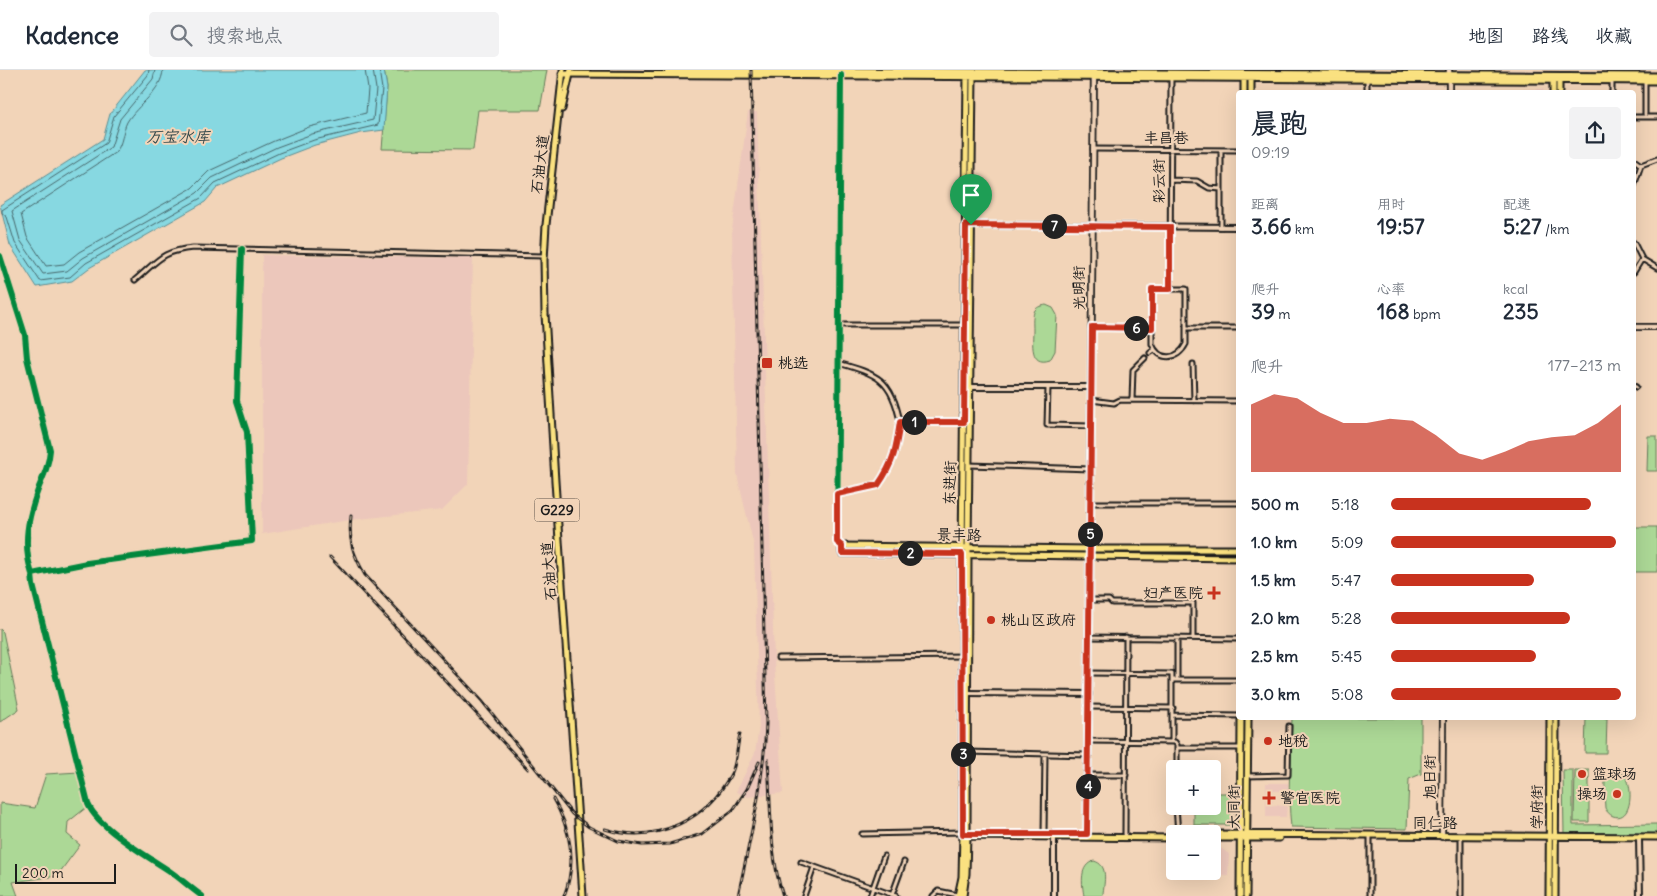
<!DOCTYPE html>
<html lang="zh">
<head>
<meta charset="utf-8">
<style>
  body { margin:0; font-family:Delius,"LXGW WenKai TC",sans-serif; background:#f2f2f3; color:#1f2937; height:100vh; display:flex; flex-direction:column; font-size:19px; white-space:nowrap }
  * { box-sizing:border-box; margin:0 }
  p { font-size:16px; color:#747a83 }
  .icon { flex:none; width:28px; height:28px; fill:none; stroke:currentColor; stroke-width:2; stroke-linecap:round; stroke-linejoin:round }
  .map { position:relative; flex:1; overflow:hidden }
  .panel { position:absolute; left:1236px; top:20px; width:400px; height:630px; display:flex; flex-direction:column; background:#fff; border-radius:5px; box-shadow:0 5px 20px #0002 }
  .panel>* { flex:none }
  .buttons { position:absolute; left:1166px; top:690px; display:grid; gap:10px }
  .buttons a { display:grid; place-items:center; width:55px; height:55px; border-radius:5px; background:#fff; box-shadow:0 5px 20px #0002; font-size:25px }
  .scale { position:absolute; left:15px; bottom:12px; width:101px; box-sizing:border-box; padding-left:5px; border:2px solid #1c1c1c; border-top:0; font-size:14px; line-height:18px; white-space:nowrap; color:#1c1c1c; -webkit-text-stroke:4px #f2d4b8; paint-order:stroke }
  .pin { position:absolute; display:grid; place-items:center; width:42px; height:42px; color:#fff; margin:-51px -21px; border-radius:50% 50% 50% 0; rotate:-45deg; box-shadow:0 0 5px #0007 }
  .pin .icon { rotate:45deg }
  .km { position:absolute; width:25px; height:25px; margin:-12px; border-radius:50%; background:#222; color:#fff; font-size:14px; line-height:25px; text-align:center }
  .round { display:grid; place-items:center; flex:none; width:52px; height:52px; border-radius:5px; background:#f2f2f3 }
  .overview { display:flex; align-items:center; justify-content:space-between; height:85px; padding:0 15px }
  h1 { font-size:28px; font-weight:700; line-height:38px }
  .metrics { display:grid; grid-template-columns:repeat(3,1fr); gap:8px; height:85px; padding:5px 15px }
  .metrics div { display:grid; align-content:center }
  .metrics b { font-size:21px; font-weight:700 }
  .metrics small { font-size:14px; font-weight:400 }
  .metrics p { font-size:14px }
  .chart { height:140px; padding:10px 15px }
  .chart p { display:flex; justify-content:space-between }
  .chart svg { width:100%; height:90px; margin-top:5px; fill:#c8321e; opacity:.7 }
  ul { padding:0 15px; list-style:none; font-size:16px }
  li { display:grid; grid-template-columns:80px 60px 1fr; align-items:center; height:38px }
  li i { height:12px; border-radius:6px; background:#c8321e }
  header { display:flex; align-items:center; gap:30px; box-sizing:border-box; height:70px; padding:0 25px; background:#fff; border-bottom:1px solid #e0e1e3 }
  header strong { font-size:24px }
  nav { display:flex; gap:28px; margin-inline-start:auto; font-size:18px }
  .search { width:350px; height:45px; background:#f2f2f3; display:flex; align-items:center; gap:12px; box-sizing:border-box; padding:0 18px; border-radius:5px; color:#747a83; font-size:19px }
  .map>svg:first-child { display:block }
</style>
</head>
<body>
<header>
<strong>Kadence</strong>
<div class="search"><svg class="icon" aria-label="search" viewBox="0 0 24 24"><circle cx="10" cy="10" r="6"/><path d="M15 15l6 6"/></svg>搜索地点</div>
<nav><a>地图</a><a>路线</a><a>收藏</a></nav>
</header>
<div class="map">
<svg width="1657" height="826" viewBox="0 0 1657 826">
  <rect width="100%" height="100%" fill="#f2d4b8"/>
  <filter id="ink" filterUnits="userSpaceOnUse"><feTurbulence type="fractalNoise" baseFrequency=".02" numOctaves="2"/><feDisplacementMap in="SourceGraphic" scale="10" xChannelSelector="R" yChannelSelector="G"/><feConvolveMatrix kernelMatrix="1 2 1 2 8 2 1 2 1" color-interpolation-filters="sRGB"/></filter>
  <g filter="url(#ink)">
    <path fill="#ecc7bb" d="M 1543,19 L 1543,22 L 1452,22 L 1452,20 Z
      M 748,42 L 757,42 L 774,590 L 783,723 L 748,727 L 736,722 L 755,683 L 759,657 L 754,476 L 737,405 L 732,160 Z
      M 262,185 L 473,188 L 468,414 L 442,440 L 350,450 L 262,464 Z
      M 1266,713 L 1288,713 L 1288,721 L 1270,721 L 1270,725 L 1273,725 L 1273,732 L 1270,732 L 1270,735 L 1287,736 L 1286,747 L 1266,747 Z
      M 1213,779 L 1222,779 L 1229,784 L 1228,806 L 1214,806 Z"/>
    <path fill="#acd896" stroke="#647a59" d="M 384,0 L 547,0 L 540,40 L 478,40 L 473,80 L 382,79 L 387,18 Z
      M 1046,235 L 1053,238 L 1057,245 L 1055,281 L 1050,290 C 1029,297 1033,272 1033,260 C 1033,254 1032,245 1035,240 C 1038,236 1042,236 1046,235 Z
      M 1648,366 L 1657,366 L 1657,401 L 1647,401 Z
      M 1634,457 L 1657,457 L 1657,502 L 1634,502 Z
      M 0,559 L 3,562 L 19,639 L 0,652 Z
      M 1292,648 L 1421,648 L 1421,704 L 1409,709 L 1407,759 L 1291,757 C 1287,721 1291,684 1292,648 Z
      M 1586,648 L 1607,648 L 1606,683 L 1585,683 Z
      M 1563,700 L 1573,700 L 1573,755 L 1657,754 L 1657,766 L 1564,764 Z
      M 1575,700 L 1589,700 L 1589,709 L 1582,709 L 1589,709 L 1589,752 L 1574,752 Z
      M 79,702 L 87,737 L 68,752 L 67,764 L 80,775 L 57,806 L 13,812 L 18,826 L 0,826 L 0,733 L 35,738 L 46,704 Z
      M 1616,702 L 1624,704 C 1633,712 1634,753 1613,746 C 1610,745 1606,741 1605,738 C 1604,729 1605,718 1605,710 L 1611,703 Z
      M 1213,723 L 1233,723 L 1233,755 L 1194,755 L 1194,736 L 1212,736 Z
      M 1094,791 C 1109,795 1104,812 1103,824 L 1102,826 L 1084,826 C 1082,814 1079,795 1094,791 Z"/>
    <path fill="#87d8e1" stroke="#5c8d92" d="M 145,0 L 384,0 L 387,18 L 384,60 L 361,63 L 315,75 L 281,88 L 217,118 L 205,132 L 89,198 L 72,211 L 37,217 L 10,175 L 0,135 L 103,69 L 110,44 Z"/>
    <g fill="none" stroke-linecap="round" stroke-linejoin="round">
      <path stroke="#47676b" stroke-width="1" d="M 149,0 L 148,5 L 114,46 L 106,73 L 2,140 L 2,143 L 7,147 L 15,173 L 40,211 L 70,207 L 86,193 L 201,128 L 215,113 L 279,83 L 314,70 L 378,55 L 382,19 L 379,0
        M 155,0 L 153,9 L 120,49 L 111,77 L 12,141 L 20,170 L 43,204 L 67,201 L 83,188 L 197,123 L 212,108 L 277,77 L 312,64 L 373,50 L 376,19 L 373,0
        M 163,0 C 162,21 137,35 127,52 C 122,62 123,73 116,82 L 21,144 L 27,167 L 46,196 L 64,194 L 79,182 L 192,118 L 209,101 L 274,71 L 309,57 L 366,43 L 368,19 L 365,0"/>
      <defs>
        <path id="minor" d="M 841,5 L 837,472 L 842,476
          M 1367,9 L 1367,22
          M 1612,22 L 1612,11
          M 1645,44 L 1645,11
          M 1634,47 L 1657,47
          M 1093,79 L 1239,80
          M 1634,90 L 1641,95
          M 1171,110 L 1197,111 L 1209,118 L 1221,119
          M 1634,116 L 1641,95 L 1657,89
          M 1221,157 L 1221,80
          M 1634,173 L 1642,189 L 1657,198
          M 0,186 L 25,265 L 27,288 L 50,380 C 49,394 44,405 39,417 C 28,447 22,473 32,504
          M 1634,202 L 1642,189
          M 135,210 C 158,191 161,181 193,178 L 544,186
          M 1152,219 L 1186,219 L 1186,274 C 1178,290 1159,292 1152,274 Z
          M 1170,219 L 1171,7
          M 839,255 L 964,255
          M 1091,257 L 1152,258
          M 1186,258 L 1239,258
          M 1150,283 L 1154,280
          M 838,293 C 877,304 892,309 900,352 L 963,352
          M 1193,294 L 1194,331
          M 1634,316 L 1636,317
          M 1048,317 L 1047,355 L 1091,356
          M 1091,330 L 1114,333 L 1120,330 L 1239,331
          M 1132,330 L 1133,300 L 1145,288
          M 969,395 L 1090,399
          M 837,424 L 878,415 C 894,392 896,379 900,352
          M 1090,433 L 1239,433
          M 1089,530 L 1109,530 L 1112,533 L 1193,533 L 1193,568
          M 1089,567 L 1239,569
          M 778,588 L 967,586
          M 1089,603 L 1172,604 L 1172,672
          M 1172,610 L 1239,610
          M 1177,610 L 1177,568
          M 1088,637 L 1173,638
          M 1173,645 L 1239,646
          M 1088,671 L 1175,672 L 1177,675 L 1177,699
          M 1177,678 L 1241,678
          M 968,682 L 1088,685
          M 1088,705 L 1126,705
          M 1247,706 L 1288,705 L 1289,656
          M 1176,736 L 1178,764
          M 862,764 L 963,762
          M 1044,764 L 1045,684
          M 1125,764 L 1126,567
          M 801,792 L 896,826
          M 892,825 L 904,792
          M 202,826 C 189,817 178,806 165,798 C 143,784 98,757 88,734 L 33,515 L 32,504 L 87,493 L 252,471 L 247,362 L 237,331 L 242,179
          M 804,826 L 814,797
          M 870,826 L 884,786
          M 933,826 L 938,821 L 958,825
          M 1370,826 L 1370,765
          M 1461,826 L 1461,766"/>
        <path id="tertiary" d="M 966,155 L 1239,157
          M 970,317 L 1091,317
          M 967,623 L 1089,624
          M 1639,769 L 1640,826
          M 1054,826 L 1054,764"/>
        <path id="secondary" d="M 1449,0 L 1449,22
          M 1634,257 L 1657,257
          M 1087,767 L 1094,0
          M 1442,767 L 1443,648"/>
        <path id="primary" d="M 667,0 L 1657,6
          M 562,4 L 1657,11
          M 1244,5 L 1244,22
          M 1251,22 L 1251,6
          M 1553,22 L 1553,9
          M 1559,22 L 1559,8
          M 1239,479 L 1090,479 L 842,476 L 842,483 L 1239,488
          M 1212,764 L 1657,767
          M 965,766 L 1175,768
          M 1212,768 L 1279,768
          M 958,826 L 962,807 L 963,762 L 962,484 L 967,3
          M 963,826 L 966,804 L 967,766 L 968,478 L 973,4
          M 1240,826 L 1241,648
          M 1246,826 L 1248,648
          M 1549,826 L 1550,648
          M 1555,826 L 1556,648"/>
        <path id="trunk" d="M 563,0 L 546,155 L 544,190 L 545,244 L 555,411 L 583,826
          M 562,39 L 571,0"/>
      </defs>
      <use href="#minor" stroke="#1c1c1c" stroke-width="7"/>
      <use href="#tertiary" stroke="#1c1c1c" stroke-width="8"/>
      <use href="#secondary" stroke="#1c1c1c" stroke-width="8"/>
      <use href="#primary" stroke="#1c1c1c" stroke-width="9"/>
      <use href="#trunk" stroke="#1c1c1c" stroke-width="9"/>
      <use href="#minor" stroke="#f2d4b8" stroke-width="3"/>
      <use href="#tertiary" stroke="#f2d4b8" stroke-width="4"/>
      <use href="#secondary" stroke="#f2d4b8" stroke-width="4.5"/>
      <use href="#primary" stroke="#fae180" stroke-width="5"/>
      <use href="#trunk" stroke="#fae180" stroke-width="5"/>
      <defs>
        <path id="rail" d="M 351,446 C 348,471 353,484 365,505 L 482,631 L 572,744 L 589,757 L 618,771 L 642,775 L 670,774 L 702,764 L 733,740 L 747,719 L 759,692
          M 330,487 L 528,699
          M 768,690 C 771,734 769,785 783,826
          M 553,729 C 571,759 577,793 564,826
          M 605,759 C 657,775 708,749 732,702 C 737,691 737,676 740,664
          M 738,826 C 750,769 764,712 766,653 L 751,0"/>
      </defs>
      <use href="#rail" stroke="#1c1c1c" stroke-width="3"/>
      <use href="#rail" stroke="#f2d4b8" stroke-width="1" stroke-dasharray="4" stroke-linecap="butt"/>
      <defs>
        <path id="cycleway" d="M 841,5 L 837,472 L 842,476
          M 0,186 L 25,265 L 27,288 L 50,380 C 49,394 44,405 39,417 C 28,447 22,473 32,504
          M 202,826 C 189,817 178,806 165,798 C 143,784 98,757 88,734 L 33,515 L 32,504 L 87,493 L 252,471 L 247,362 L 237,331 L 242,179"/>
      </defs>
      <use href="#cycleway" stroke="#f2d4b8" stroke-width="9"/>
      <use href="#cycleway" stroke="#00873e" stroke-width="6"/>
    </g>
  </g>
  <g fill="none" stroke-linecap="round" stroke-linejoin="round" filter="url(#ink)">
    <defs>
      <path id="route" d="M 966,155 L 1170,157 L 1170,219 L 1152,219 L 1152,258 L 1092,257 L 1087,764 L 963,764 L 962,484 L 842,483 L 842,476 L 837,472 L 837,424 L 878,415 C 894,392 896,379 900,352 L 964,352 Z"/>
    </defs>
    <use href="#route" stroke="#fff" stroke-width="10"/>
    <use href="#route" stroke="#c8321e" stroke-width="6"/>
  </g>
  <g fill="#c8321e" stroke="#f2d4b8" stroke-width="2">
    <rect x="761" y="287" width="12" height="12" rx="2.5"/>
    <path d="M1211.5 515.5h5v5h5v5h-5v5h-5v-5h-5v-5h5z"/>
    <circle cx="991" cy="550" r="5"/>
    <circle cx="1268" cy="671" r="5"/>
    <circle cx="1582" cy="704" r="5"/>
    <circle cx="1617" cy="724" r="5"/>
    <path d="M1266.5 720.5h5v5h5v5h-5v5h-5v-5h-5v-5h5z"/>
  </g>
  <g text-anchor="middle" stroke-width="4" stroke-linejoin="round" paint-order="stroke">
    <rect fill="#f2d4b8" stroke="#5c534b" stroke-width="1" x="534.5" y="428.5" width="45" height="23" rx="4"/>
    <g font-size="14" font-weight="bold" fill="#1c1c1c">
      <text x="557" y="445">G229</text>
    </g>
    <g font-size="15" fill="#1c1c1c" stroke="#f2d4b8">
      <text x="1166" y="73">丰昌巷</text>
      <text transform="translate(540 94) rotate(-83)" y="5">石油大道</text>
      <text transform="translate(1159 111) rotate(-90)" y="5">彩云街</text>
      <text transform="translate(1079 218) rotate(-90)" y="5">光明街</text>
      <text transform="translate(950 413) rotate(-89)" y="5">东进街</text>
      <text transform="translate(959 465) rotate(1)" y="5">景丰路</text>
      <text transform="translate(549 501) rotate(-94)" y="5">石油大道</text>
      <text transform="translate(1430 707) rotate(-90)" y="5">旭日街</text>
      <text transform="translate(1234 737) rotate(-90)" y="5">大同街</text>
      <text transform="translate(1537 737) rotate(-90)" y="5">学府街</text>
      <text x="1435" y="758">同仁路</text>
    </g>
    <g font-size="15" fill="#1c1c1c" stroke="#f2d4b8" text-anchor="start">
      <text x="778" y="298">桃选</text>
      <text x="1203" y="528" text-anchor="end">妇产医院</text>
      <text x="1001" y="555">桃山区政府</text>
      <text x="1278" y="676">地税</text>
      <text x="1592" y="709">篮球场</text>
      <text x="1607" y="729" text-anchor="end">操场</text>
      <text x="1280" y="733">警官医院</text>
    </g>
    <g font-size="16" font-style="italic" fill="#374b4d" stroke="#f2d4b8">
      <text x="178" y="72">万宝水库</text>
    </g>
  </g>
</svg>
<div class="buttons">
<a>+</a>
<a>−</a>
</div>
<div class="scale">200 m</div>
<div class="pin" style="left:971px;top:155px;background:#1e9e55"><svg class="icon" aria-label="arrive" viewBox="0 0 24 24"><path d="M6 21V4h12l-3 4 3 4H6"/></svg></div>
<b class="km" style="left:914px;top:352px">1</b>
<b class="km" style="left:910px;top:483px">2</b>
<b class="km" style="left:963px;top:684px">3</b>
<b class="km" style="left:1088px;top:716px">4</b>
<b class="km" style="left:1090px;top:464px">5</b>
<b class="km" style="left:1136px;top:258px">6</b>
<b class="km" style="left:1054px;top:156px">7</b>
<section class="panel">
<div class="overview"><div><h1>晨跑</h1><p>09:19</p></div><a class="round"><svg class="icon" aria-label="share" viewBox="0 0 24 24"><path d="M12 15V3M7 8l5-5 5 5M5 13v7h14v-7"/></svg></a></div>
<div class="metrics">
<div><p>距离</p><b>3.66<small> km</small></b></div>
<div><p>用时</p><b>19:57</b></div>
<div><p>配速</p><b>5:27<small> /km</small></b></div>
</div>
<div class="metrics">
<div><p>爬升</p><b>39<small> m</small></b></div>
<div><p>心率</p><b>168<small> bpm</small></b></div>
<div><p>kcal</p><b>235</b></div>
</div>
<div class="chart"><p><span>爬升</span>177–213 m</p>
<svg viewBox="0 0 160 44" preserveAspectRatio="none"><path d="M0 44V11L10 6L20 8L30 15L40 20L50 20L60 18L70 19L80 26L90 35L100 38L110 34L120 29L130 27L140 26L150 20L160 11V44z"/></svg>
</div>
<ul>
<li><b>500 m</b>5:18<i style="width:87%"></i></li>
<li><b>1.0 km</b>5:09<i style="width:98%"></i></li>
<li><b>1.5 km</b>5:47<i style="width:62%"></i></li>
<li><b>2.0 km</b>5:28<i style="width:78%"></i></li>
<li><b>2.5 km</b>5:45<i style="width:63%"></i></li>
<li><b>3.0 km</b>5:08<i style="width:100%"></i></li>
</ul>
</section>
</div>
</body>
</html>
